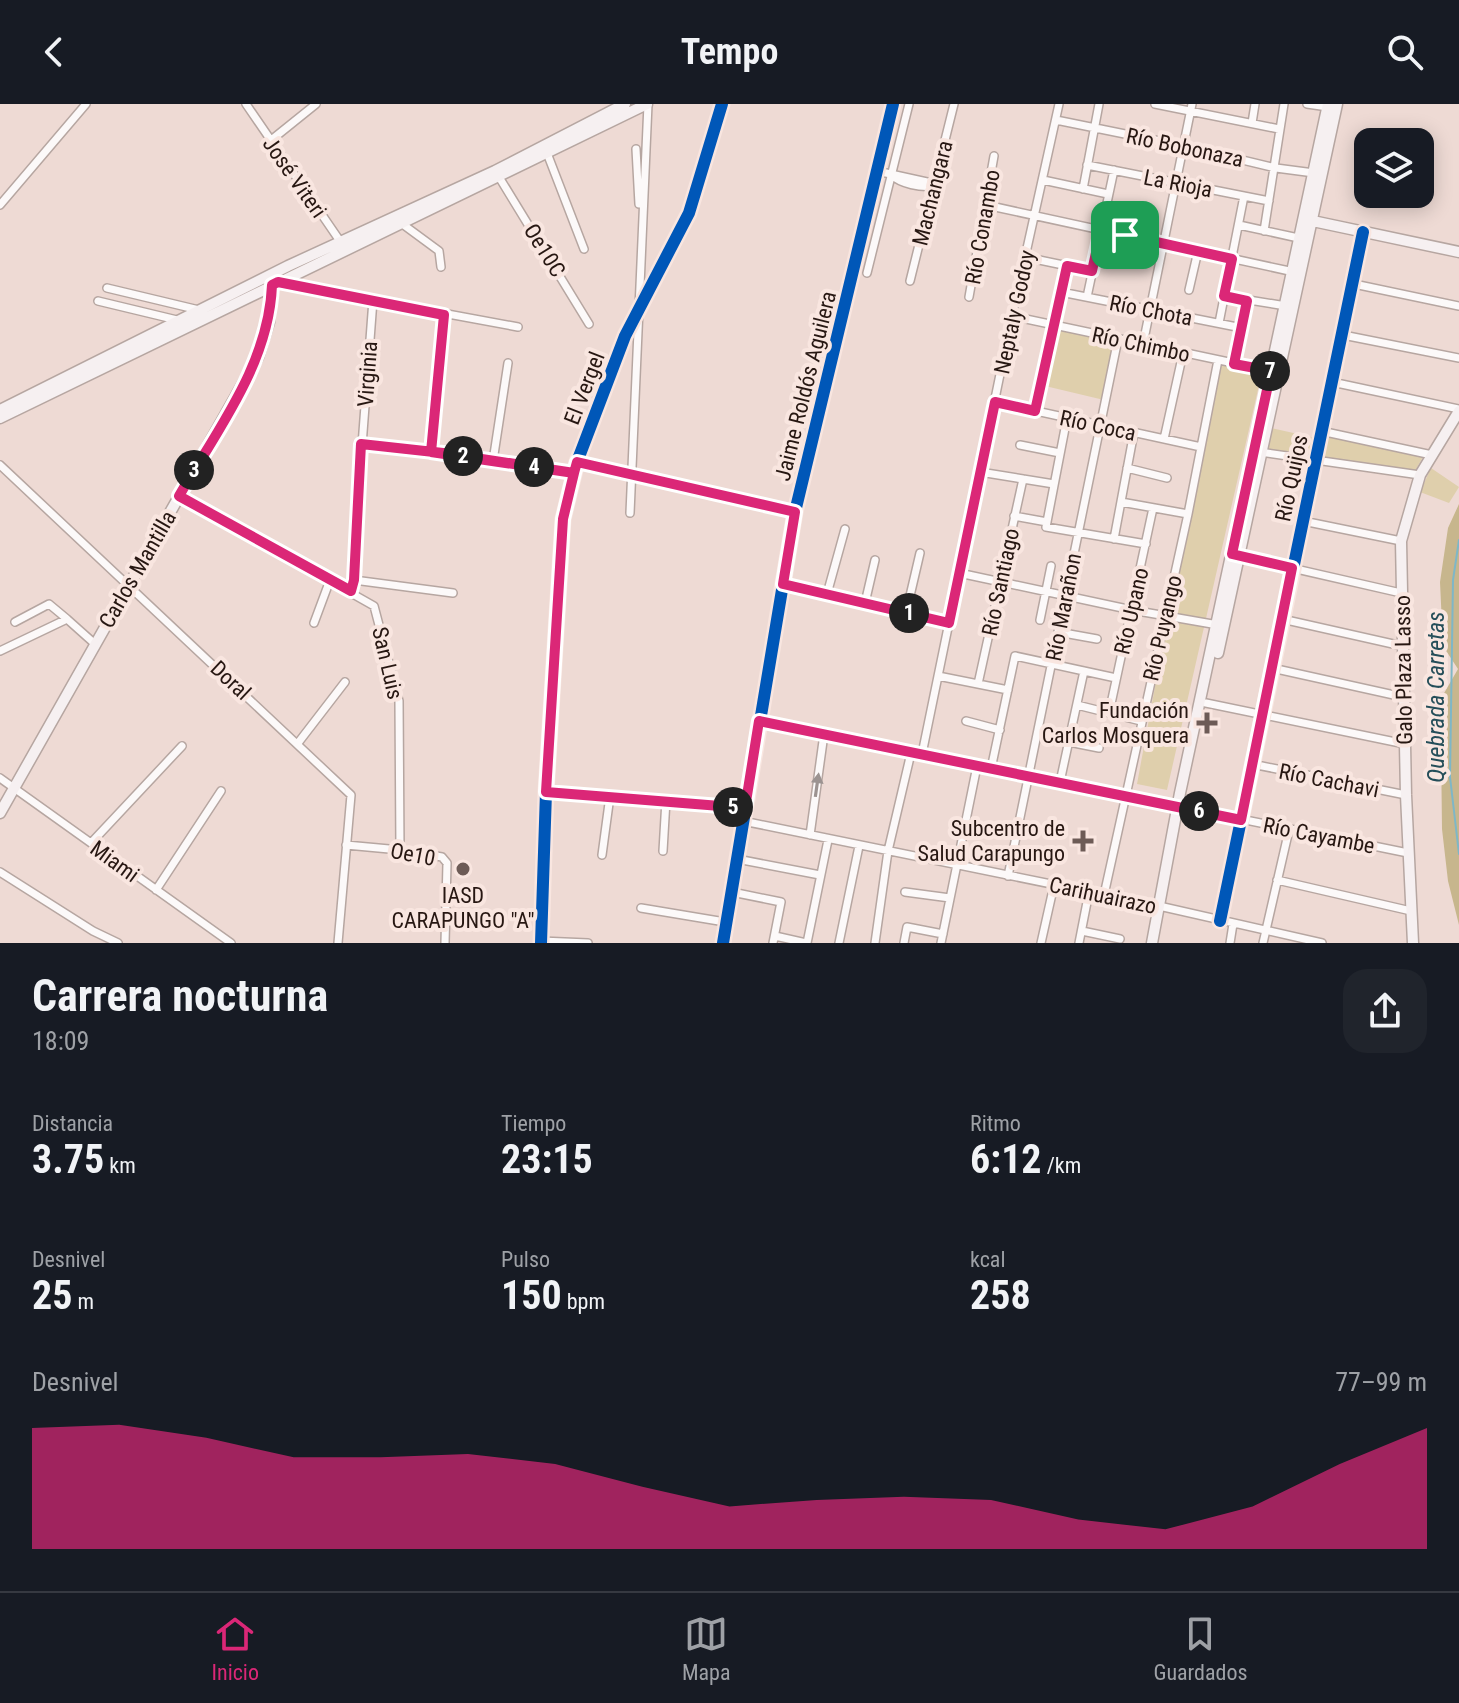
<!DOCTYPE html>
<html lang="es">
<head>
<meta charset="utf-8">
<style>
  body { margin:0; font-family:"Roboto Condensed",sans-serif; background:#20242c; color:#f1f3f6; height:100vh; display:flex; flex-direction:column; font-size:30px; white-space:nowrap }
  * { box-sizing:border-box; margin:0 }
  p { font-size:26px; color:#9ea1a6 }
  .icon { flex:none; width:44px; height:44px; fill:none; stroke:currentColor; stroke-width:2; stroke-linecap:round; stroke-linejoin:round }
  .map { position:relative; height:839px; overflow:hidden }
  .panel { display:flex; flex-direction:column; background:#171b24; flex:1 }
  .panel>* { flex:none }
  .tools { position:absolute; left:1354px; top:24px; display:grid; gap:16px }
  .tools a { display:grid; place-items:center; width:80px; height:80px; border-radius:16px; background:#171b24; box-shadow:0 4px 20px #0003; font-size:40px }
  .pin { position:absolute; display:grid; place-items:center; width:68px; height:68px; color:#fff; margin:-34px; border-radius:16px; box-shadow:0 4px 12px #0006 }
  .km { position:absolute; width:40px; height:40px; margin:-20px; border-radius:50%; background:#222; color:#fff; font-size:22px; line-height:40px; text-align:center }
  .round { display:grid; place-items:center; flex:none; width:84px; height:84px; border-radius:24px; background:#20242c }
  .head { display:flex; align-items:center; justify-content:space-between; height:136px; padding:0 32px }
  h1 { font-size:44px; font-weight:700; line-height:60px }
  .figures { display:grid; grid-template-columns:repeat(3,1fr); gap:12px; height:136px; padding:8px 32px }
  .figures div { display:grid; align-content:center }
  .figures b { font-size:40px; font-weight:700 }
  .figures small { font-size:22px; font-weight:400 }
  .figures p { font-size:22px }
  .chart { height:224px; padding:16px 32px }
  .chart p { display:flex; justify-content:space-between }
  .chart svg { width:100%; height:144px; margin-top:8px; fill:#db2777; opacity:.7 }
  header { display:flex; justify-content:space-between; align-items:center; height:104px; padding:0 32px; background:#171b24; font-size:36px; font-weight:700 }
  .tabs { display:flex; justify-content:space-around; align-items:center; height:112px; border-top:2px solid #363941; background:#171b24; font-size:22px; color:#9ea1a6 }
  .tabs a { display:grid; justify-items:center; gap:4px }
  .tabs .selected { color:#db2777 }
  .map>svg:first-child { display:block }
</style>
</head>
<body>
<header><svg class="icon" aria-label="back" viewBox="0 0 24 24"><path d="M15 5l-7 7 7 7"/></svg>Tempo<svg class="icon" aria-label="search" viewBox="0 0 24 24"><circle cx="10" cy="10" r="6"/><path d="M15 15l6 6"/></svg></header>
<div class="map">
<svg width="1459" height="839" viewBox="0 0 1459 839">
  <rect width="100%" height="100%" fill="#eedad4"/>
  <path fill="#dfcfac" d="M 1054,223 L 1115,235 L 1104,296 L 1041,281 Z
    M 1215,259 L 1262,268 L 1167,686 L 1137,680 Z
    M 1271,324 L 1316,334 L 1312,353 L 1267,346 Z
    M 1325,331 L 1424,351 L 1415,367 L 1320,354 Z
    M 1431,364 L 1459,383 L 1449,399 L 1420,388 Z"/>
  <path fill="#c7b68d" d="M 1459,400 L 1459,821 L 1448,777 L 1442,725 L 1441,641 L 1436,615 L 1439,598 L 1458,565 L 1443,542 L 1440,478 L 1448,424 Z"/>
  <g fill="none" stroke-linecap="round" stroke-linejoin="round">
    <path stroke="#7eb7c7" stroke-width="2" d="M 1459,436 L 1453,476 L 1450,673 L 1459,750"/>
    <defs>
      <path id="street" d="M 246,0 L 342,140
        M 1155,0 L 1279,25
        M 1307,0 L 1328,3
        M 1056,16 L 1184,42 L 1276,64 L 1314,69
        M 1252,19 L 1255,0
        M 270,37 L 316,0
        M 636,45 L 639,100
        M 547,49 L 584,145
        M 1087,61 L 1269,97
        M 877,67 L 927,78 L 933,82
        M 892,71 C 900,80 922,84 933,82
        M 499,73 L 589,220
        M 1043,76 L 1108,90
        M 1083,85 L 1099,0
        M 0,101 L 86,0
        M 986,101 L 1294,168
        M 1115,109 L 1128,114 L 1117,157 L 1106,155 L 1104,151 Z
        M 401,119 L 439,147 L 441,163
        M 1239,121 L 1303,135
        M 1264,127 L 1284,0
        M 1025,153 L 1092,167
        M 867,169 L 909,0
        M 910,177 L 954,0
        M 280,179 L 518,223
        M 1354,180 L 1459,202
        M 107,184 L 199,206
        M 1189,186 L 1198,147
        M 1061,188 L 1242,224
        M 1224,192 L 1286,202
        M 969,193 L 994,52
        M 1087,193 L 1114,66
        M 98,197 L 177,216
        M 1012,212 L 1271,267
        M 1219,219 L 1244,92
        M 1343,231 L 1459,254
        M 1143,240 L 1192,0
        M 1234,260 L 1247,197
        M 1332,278 L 1459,305
        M 995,298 L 1201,343
        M 1035,307 L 1067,162
        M 1067,314 L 1046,423 L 1146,440
        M 1321,327 L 1432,351
        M 1164,335 L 1183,249
        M 361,340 L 443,349 L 574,369
        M 1020,341 L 1060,349
        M 431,348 L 444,211
        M 1260,348 L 1420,371
        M 493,357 L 508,259
        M 577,358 L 795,408
        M 0,361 L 351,691 L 338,839
        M 1127,364 L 1167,374
        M 980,368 L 1054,380
        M 179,392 L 374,502 L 399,597 L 400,746
        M 1121,398 L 1188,410
        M 630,409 L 648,0
        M 1014,412 L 1047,418
        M 1303,417 L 1401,437
        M 1114,435 L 1134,328
        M 1235,451 L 1401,489
        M 959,469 L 1132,506 L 1218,521
        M 354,476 L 453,489
        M 783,480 L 949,519
        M 351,487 L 373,196
        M 827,490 L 845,425
        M 865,499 L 875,456
        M 906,509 L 920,449
        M 1282,515 L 1402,542
        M 1040,516 L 1051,462
        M 15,518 L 49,500 L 67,515
        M 314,519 L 330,476
        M 1058,528 L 1097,535
        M 0,547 L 67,515 L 95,540
        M 1272,564 L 1403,593
        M 938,572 L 1008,586
        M 978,580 L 1023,375
        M 1206,599 L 1405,640
        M 1077,601 L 1141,617
        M 1109,609 L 1153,404
        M 759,617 L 1408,749
        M 966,617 L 1000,626
        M 1069,638 L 1099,644
        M 298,639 L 345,578
        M 922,650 L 1012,212 L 1059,0
        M 1252,660 L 1406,691
        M 991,665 L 1015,552 L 1116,574
        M 0,674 L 231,839
        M 1060,678 L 1084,567
        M 546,688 L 745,704
        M 743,717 L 1159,802 L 1322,839
        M 810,731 L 824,630
        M 91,739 L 182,642
        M 346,741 L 400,746 L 442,753 L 447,759 L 445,839
        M 663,747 L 666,696
        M 602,751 L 610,692
        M 737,755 L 820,771
        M 0,768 L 93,827 L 118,839
        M 1008,772 L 1118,235
        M 1277,776 L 1411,807
        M 156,786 L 221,687
        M 732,788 L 781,798 L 773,839
        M 905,788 L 950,794
        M 1104,791 L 1188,410 L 1218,256
        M 641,804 L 725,818
        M 1220,817 L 1363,128
        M 1082,827 L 1120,835
        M 775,832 L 806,839
        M 541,837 L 588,839
        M 541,839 L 546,688 L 563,415 L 577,358 L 625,232 L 689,109 L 722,0
        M 723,839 L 795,408 L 893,0
        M 807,839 L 828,736
        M 839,839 L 859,742
        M 875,839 L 888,747 L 911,649
        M 904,839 L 907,823 L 943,830
        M 941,839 L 977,662
        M 1041,839 L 1054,781
        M 1079,839 L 1089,788
        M 1230,839 L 1233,820
        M 1263,839 L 1289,726"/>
      <path id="secondary" d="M 1308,116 L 1459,148
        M 0,306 L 288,162 L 495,67 L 625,0
        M 0,314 L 647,0
        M 1218,549 L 1337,0
        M 0,709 L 258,253 L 269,218 L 270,178
        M 1152,839 L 1180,689 L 1328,0
        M 1413,839 L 1406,691 L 1401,437 L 1420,371 L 1459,307"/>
    </defs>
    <use href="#street" stroke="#b6a6a1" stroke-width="10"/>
    <use href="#secondary" stroke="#b6a6a1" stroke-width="13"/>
    <use href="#street" stroke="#fcf9f9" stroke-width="7"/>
    <use href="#secondary" stroke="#f6f0f1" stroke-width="10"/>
    <defs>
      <path id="cycleway" d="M 1220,817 L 1363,128
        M 541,839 L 546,688 L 563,415 L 577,358 L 625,232 L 689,109 L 722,0
        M 723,839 L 795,408 L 893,0"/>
    </defs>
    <use href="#cycleway" stroke="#f9e6e0" stroke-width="17"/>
    <use href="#cycleway" stroke="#0057b8" stroke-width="12"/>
  </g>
  <defs><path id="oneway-solid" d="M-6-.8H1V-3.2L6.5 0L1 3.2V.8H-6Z" transform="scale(2)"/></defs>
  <use fill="#9c9391" href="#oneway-solid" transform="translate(817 681) rotate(-82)"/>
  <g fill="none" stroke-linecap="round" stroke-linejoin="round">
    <defs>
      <path id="route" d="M 1125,131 L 1101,126 L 1092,167 L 1067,162 L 1035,307 L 995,298 L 949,519 L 783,480 L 795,408 L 577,358 L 574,369 L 431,348 L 444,211 L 278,178 L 272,181 C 269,260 217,326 179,392 L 351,487 L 354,476 L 361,340 L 443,349 L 574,369 L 563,415 L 546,688 L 745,704 L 759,617 L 1241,716 L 1292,464 L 1232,450 L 1271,267 L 1234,260 L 1247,197 L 1224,192 L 1232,155 L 1125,131"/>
    </defs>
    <use href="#route" stroke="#fff" stroke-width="16"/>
    <use href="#route" stroke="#db2777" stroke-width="10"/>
  </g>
  <g fill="#6d5b56" stroke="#f9e6e0" stroke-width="3">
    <path d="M1203 607h8v8h8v8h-8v8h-8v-8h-8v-8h8z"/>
    <path d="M1079 725h8v8h8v8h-8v8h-8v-8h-8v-8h8z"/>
    <circle cx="463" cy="765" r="8"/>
  </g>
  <g text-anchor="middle" stroke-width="8" stroke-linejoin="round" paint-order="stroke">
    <g font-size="22" fill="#271712" stroke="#f9e6e0">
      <text transform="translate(1185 43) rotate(12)" y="8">Río Bobonaza</text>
      <text transform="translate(295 73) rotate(55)" y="8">José Viteri</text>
      <text transform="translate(1178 79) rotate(11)" y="8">La Rioja</text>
      <text transform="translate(932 89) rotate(-76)" y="8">Machangara</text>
      <text transform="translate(982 123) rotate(-80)" y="8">Río Conambo</text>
      <text transform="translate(545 146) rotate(58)" y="8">Oe10C</text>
      <text transform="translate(1151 206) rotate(11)" y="8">Río Chota</text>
      <text transform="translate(1014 208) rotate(-78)" y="8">Neptaly Godoy</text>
      <text transform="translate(1141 240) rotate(12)" y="8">Río Chimbo</text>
      <text transform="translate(367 270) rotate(-86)" y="8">Virginia</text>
      <text transform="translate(805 282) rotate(-76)" y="8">Jaime Roldós Aguilera</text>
      <text transform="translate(584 284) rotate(-69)" y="8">El Vergel</text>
      <text transform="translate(1098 321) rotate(12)" y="8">Río Coca</text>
      <text transform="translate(1291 374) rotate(-78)" y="8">Río Quijos</text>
      <text transform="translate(137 465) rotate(-60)" y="8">Carlos Mantilla</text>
      <text transform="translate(1000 478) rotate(-78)" y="8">Río Santiago</text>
      <text transform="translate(1063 503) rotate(-79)" y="8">Río Marañon</text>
      <text transform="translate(1131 507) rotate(-77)" y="8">Río Upano</text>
      <text transform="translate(1162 524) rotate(-77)" y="8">Río Puyango</text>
      <text transform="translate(388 559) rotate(77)" y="8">San Luis</text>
      <text transform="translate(1403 566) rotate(-91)" y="8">Galo Plaza Lasso</text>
      <text transform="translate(231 576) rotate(43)" y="8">Doral</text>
      <text transform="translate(1329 676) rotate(11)" y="8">Río Cachavi</text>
      <text transform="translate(1319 731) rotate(11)" y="8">Río Cayambe</text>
      <text transform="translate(413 750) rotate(11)" y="8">Oe10</text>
      <text transform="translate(115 757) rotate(36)" y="8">Miami</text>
      <text transform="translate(1103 791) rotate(12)" y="8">Carihuairazo</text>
    </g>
    <g font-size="22" fill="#271712" stroke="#f9e6e0" text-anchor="end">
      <text x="1189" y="614">Fundación<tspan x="1189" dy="25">Carlos Mosquera</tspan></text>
      <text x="1065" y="732">Subcentro de<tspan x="1065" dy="25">Salud Carapungo</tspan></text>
      <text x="463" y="799" text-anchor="middle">IASD<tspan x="463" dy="25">CARAPUNGO "A"</tspan></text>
    </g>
    <g font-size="24" font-style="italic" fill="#254e59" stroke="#f9e6e0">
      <text transform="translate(1436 593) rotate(-90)" y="8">Quebrada Carretas</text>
    </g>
  </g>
</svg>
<div class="tools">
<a><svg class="icon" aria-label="layers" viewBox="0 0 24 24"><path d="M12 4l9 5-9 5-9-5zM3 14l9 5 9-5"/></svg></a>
</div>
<div class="pin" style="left:1125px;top:131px;background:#1e9e55"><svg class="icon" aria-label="arrive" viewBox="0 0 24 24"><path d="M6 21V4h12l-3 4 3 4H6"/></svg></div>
<b class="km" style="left:909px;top:509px">1</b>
<b class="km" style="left:463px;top:352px">2</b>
<b class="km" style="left:194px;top:366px">3</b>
<b class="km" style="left:534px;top:363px">4</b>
<b class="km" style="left:733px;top:703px">5</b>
<b class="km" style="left:1199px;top:707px">6</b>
<b class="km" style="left:1270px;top:267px">7</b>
</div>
<section class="panel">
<div class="head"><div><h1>Carrera nocturna</h1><p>18:09</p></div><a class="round"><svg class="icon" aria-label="share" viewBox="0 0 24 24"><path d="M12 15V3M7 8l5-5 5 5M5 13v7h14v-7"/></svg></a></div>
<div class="figures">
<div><p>Distancia</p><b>3.75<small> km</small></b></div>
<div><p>Tiempo</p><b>23:15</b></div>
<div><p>Ritmo</p><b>6:12<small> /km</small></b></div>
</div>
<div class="figures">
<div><p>Desnivel</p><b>25<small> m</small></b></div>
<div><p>Pulso</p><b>150<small> bpm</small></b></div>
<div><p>kcal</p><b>258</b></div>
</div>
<div class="chart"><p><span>Desnivel</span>77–99 m</p>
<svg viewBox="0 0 160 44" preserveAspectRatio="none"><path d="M0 44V7L10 6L20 10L30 16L40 16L50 15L60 18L70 25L80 31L90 29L100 28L110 29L120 35L130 38L140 31L150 18L160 7V44z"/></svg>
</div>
</section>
<nav class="tabs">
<a class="selected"><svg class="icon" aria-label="home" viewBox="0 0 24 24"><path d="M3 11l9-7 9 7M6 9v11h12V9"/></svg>Inicio</a>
<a><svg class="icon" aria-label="map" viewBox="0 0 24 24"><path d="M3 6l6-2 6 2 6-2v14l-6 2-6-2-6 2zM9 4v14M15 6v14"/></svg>Mapa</a>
<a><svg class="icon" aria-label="saved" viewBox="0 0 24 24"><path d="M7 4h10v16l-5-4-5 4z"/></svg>Guardados</a>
</nav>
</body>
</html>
